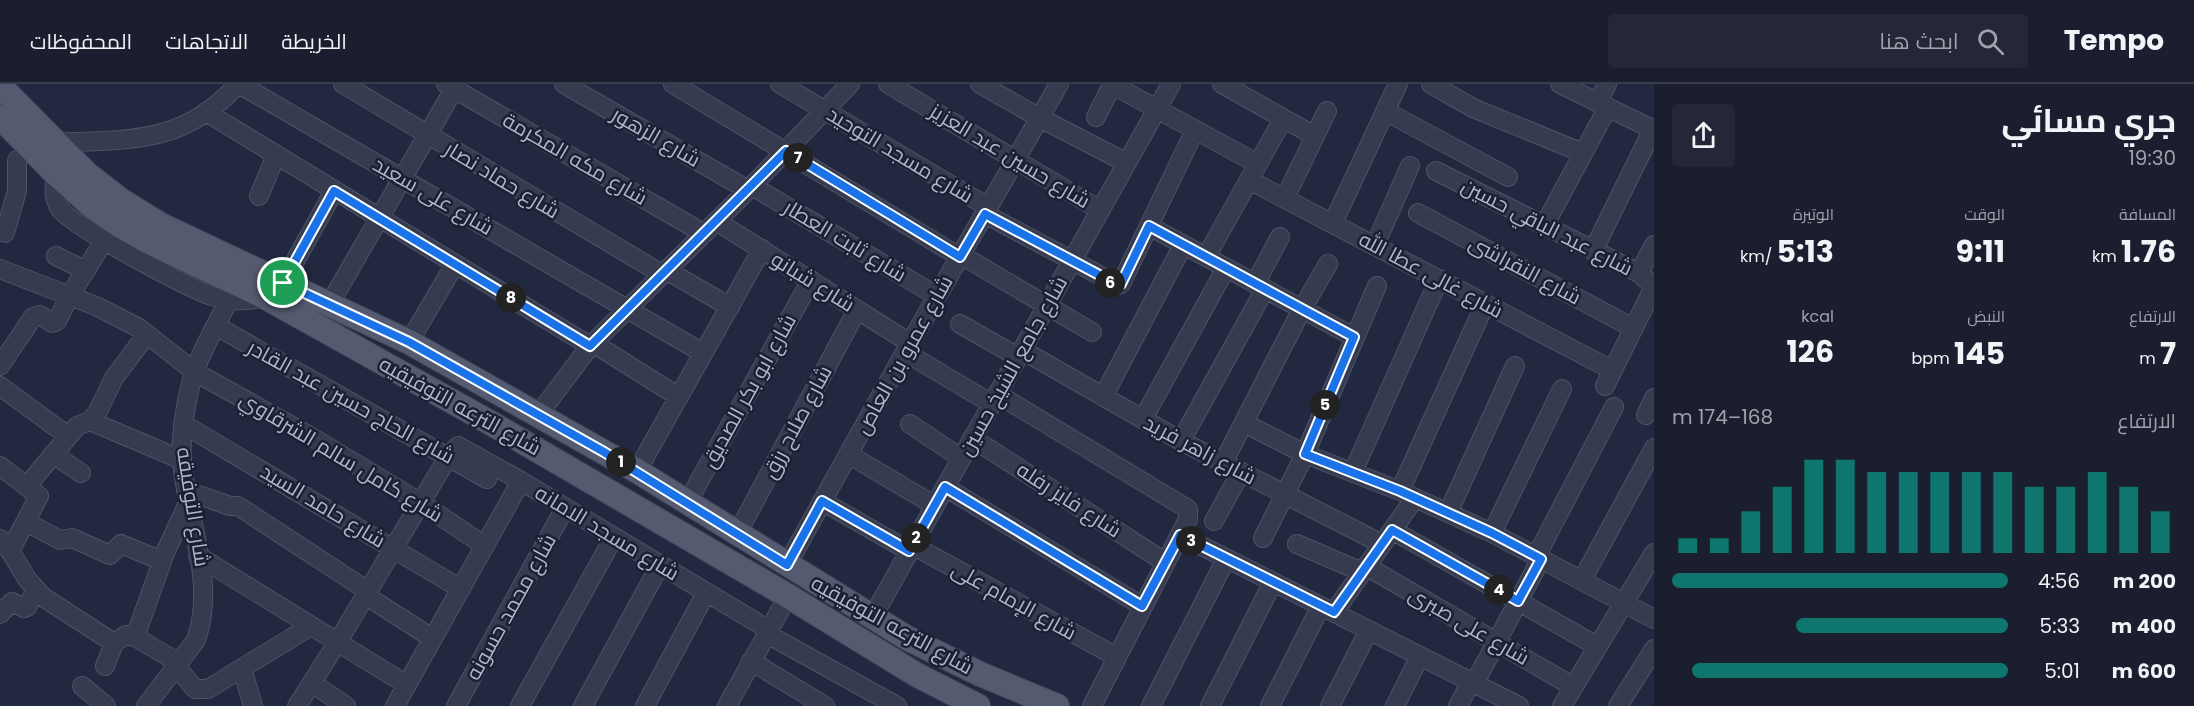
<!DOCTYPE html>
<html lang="ar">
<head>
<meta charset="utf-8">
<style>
  body { margin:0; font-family:Poppins,Cairo,sans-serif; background:#232737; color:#f1f3f6; direction:rtl; height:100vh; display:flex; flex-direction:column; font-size:22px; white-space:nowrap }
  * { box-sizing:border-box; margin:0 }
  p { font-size:20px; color:#9fa2aa }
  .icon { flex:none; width:33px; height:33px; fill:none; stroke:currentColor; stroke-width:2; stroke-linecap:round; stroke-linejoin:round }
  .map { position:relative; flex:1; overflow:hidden; direction:ltr }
  .drawer { display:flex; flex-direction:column; background:#1a1e2f; width:540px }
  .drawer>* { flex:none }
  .pin { position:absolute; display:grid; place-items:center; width:51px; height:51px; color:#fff; margin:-26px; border:3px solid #fff; border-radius:50%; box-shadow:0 2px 6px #0007 }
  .km { position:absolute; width:30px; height:30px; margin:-15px; border-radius:50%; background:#222; color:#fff; font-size:16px; line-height:30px; text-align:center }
  .round { display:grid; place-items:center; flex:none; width:63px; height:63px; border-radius:6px; background:#232737 }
  .head { display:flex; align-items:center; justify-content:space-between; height:102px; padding:0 18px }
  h1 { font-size:33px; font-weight:700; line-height:45px }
  .stats { display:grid; grid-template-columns:repeat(3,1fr); gap:9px; height:102px; padding:6px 18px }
  .stats div { display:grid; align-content:center }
  .stats b { font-size:30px; font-weight:700 }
  .stats small { font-size:16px; font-weight:400 }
  .stats p { font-size:16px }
  .chart { height:168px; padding:12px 18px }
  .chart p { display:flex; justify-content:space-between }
  .chart svg { width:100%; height:108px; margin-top:6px; stroke:#0f766e; stroke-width:6 }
  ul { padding:0 18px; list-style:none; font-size:20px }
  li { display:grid; grid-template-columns:96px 72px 1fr; align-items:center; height:45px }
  li i { height:15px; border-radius:8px; background:#0f766e }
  header { display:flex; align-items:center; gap:36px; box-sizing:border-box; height:84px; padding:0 30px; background:#1a1e2f; border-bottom:2px solid #383c4b }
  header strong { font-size:28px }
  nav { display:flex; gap:33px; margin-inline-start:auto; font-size:21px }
  .search { width:420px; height:54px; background:#232737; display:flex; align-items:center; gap:15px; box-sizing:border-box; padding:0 21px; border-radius:6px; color:#9fa2aa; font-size:22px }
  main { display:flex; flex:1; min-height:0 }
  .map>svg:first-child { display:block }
</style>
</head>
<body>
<header>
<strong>Tempo</strong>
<div class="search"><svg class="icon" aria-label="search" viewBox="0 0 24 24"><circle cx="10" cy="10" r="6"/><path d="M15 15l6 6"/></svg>ابحث هنا</div>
<nav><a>الخريطة</a><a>الاتجاهات</a><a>المحفوظات</a></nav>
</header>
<main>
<section class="drawer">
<div class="head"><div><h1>جري مسائي</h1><p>19:30</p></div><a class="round"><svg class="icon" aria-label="share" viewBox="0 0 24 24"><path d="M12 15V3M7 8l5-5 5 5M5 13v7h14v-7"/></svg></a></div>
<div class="stats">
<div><p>المسافة</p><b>1.76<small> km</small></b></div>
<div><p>الوقت</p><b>9:11</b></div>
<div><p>الوتيرة</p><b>5:13<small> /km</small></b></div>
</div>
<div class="stats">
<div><p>الارتفاع</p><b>7<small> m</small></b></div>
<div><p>النبض</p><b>145<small> bpm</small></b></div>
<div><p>kcal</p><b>126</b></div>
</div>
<div class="chart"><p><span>الارتفاع</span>168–174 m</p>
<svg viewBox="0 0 160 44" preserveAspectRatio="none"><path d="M5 44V38M15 44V38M25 44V27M35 44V17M45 44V6M55 44V6M65 44V11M75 44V11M85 44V11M95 44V11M105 44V11M115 44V17M125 44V17M135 44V11M145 44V17M155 44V27"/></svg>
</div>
<ul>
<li><b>200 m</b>4:56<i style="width:100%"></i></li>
<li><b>400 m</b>5:33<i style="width:63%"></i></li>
<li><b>600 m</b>5:01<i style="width:94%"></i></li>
</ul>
</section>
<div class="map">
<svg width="1654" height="622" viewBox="0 0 1654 622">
  <rect width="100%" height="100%" fill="#22283f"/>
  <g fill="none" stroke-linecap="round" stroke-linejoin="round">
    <defs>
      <path id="minor" d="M 239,0 L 703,269
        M 343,0 L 662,190
        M 446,0 L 703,149
        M 564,0 L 748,106
        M 673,0 L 960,173
        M 780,0 L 988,123
        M 888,0 L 1100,126
        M 980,0 L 1040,34 L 1127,79
        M 1111,0 L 1258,80
        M 1222,0 L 1315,52
        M 1431,0 L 1473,24 L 1583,69
        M 1560,0 L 1654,46
        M 1598,19 L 1607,0
        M 1385,27 L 1508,93
        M 206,28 L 590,262
        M 1096,33 L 1112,1
        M 56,59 C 131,55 183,61 238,0
        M 1436,87 L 1639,189 L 1654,203
        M 56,90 C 54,103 53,114 60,125 C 73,143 191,206 215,213 C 232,218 248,217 265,213
        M 1249,96 L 1612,286
        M 752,102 L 937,212
        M 259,112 L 276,71
        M 1285,114 L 1327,27
        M 1418,129 L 1633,244
        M 985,130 L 1118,201 L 1121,200 L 1195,46
        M 716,137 L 910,259
        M 1333,139 L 1398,0
        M 1149,142 L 1354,253
        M 1544,142 L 1608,23
        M 5,149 L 17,107 L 17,76
        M 1375,161 L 1410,82
        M 1593,167 L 1653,45
        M 961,171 L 1092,248
        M 56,172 L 86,187
        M 1206,173 L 1283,35
        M 0,185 L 96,222 L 139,244 L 195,288 L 308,351 L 421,419 L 485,462
        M 666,186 L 730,223
        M 1639,189 L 1654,161
        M 283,199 L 334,107
        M 1255,200 L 1280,153
        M 329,221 L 457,0
        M 960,240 L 1018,273
        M 216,242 L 487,395
        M 409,258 L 455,180
        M 593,259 L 679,313
        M 1022,266 L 1181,357 L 1382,460
        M 905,268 L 992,320
        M 0,282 L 33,233 L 40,231 L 52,239 L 57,237 L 70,211 L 104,157
        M 0,302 L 68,352
        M 1605,302 L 1654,203
        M 997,310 L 1188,425 L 1188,435 L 1092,622
        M 1103,313 L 1183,161
        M 538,331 L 590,262 L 748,106 L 850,0
        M 1646,331 L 1654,314
        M 1143,335 L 1226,184
        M 90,337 L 97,329 L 114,294 L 147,250
        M 1244,339 L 1305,370 L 1400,407 L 1492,449 L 1654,535
        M 183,340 L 461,505
        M 910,340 L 961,374
        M 972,354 L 1165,478
        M 1181,357 L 1265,205
        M 53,370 L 81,389
        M 848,370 L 934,421
        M 1223,379 L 1302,225 L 1328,180
        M 0,382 L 39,412 L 10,467
        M 637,387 L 762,165
        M 1353,388 L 1439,195
        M 27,402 L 77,342 L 90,337 L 182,376
        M 945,403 L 1142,522
        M 187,407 L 230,422 L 238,422 L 368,507
        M 1400,407 L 1485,220
        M 822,417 L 909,467
        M 687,419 L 811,196
        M 1448,429 L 1515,282
        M 1214,437 L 1241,388
        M 26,438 L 60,456 L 72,454 L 110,471 L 121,460 L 162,477
        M 1392,446 L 1597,562
        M 1492,449 L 1562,305
        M 737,450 L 857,226
        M 1180,451 L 1519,622
        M 1263,454 L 1305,370 L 1377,202
        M 0,455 L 10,467 L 27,495 L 43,513 L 114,559 L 126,551 L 135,553 L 179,579
        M 1297,460 L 1362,488
        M 912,461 L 1117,573
        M 198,472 L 407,601
        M 1536,473 L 1614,323
        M 787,481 L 905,268 L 1059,0
        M 1366,482 L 1572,602
        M 1582,496 L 1654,364
        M 365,511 L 432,554
        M 1334,528 L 1415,414
        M 0,530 L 12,518 L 24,524 L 27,523 L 36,506
        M 872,534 L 1171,0
        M 767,550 L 897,622
        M 135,553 L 165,469 L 189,417
        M 751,577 L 825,622
        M 105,582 L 114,559
        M 176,582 L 195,605 L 208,605 L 311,542
        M 242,584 L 253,622
        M 312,599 L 346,622
        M 1474,600 L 1541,475
        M 82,602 L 106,622
        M 146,622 L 196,556 C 217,496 186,436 182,376 C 180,351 187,309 195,286 C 204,262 217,239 229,216
        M 297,622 L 337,559 L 448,373 L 458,362 L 521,397 L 769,546
        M 395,622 L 521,397
        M 456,622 L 565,424
        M 520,622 L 614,453
        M 583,622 L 660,481
        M 645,622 L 706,509
        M 727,622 L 788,512
        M 1151,622 L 1226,475
        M 1210,622 L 1273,498
        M 1270,622 L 1321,522
        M 1330,622 L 1369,546
        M 1395,622 L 1420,572
        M 1458,622 L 1471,598
        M 1562,622 L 1654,469
        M 1618,622 L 1654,565"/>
      <path id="major" d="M 0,2 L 87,90 L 122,117 L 161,141 L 409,258 L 637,387 L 907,554 L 980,590 L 1057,622
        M 0,33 L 56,90 L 93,123 L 119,141 L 149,158 L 265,213 L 489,338 L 788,512 L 917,591 L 978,622"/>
    </defs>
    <use href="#minor" stroke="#4e5367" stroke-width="20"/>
    <use href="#major" stroke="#3f4458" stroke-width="26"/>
    <use href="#minor" stroke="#363b4f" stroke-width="18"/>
    <use href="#major" stroke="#545a6f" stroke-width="24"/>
  </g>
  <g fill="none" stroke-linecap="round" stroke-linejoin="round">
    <defs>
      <path id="route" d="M 786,67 L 960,173 L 985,130 L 1118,201 L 1121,200 L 1149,142 L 1354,253 L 1305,370 L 1400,407 L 1492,449 L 1541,475 L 1518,517 L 1392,446 L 1334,528 L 1180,451 L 1142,522 L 945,403 L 909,467 L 822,417 L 787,481 L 604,368 L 409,258 L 283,199 L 334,107 L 590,262 Z"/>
    </defs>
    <use href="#route" stroke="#fff" stroke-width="12"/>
    <use href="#route" stroke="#1a73e8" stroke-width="8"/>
  </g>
  <g text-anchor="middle" stroke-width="5" stroke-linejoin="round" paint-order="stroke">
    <g font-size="21" fill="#b2b6ca" stroke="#1b2034">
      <text transform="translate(656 53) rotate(30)" y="7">شارع الزهور</text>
      <text transform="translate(900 71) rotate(31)" y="7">شارع مسجد التوحيد</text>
      <text transform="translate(1010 72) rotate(31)" y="7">شارع حسين عبد العزيز</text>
      <text transform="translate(575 75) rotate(30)" y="7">شارع مكه المكرمة</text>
      <text transform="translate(502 96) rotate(31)" y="7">شارع حماد نصار</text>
      <text transform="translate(433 112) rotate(30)" y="7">شارع على سعيد</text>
      <text transform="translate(1547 143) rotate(27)" y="7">شارع عبد الباقي حسين</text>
      <text transform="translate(845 157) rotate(31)" y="7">شارع ثابت العطار</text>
      <text transform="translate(1525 186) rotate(28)" y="7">شارع النقراشى</text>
      <text transform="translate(1431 191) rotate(28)" y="7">شارع غالى عطا الله</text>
      <text transform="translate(813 198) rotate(32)" y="7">شارع شبانو</text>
      <text transform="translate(904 271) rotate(-61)" y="7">شارع عمرو بن العاص</text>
      <text transform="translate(1013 282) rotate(-61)" y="7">شارع جامع الشيخ حسين</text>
      <text transform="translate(749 307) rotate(-61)" y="7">شارع ابو بكر الصديق</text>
      <text transform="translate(351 318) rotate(29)" y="7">شارع الحاج حسين عبد القادر</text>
      <text transform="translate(460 322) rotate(29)" y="7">شارع الترعه التوفيقيه</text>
      <text transform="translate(797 338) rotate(-62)" y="7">شارع صلاح رزق</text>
      <text transform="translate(1200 366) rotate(28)" y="7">شارع زاهر فريد</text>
      <text transform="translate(341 373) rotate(31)" y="7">شارع كامل سالم الشرقاوي</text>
      <text transform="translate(1069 416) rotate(33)" y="7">شارع فايز رفله</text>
      <text transform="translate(323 422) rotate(31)" y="7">شارع حامد السيد</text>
      <text transform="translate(193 423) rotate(81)" y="7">شارع التوفيقه</text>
      <text transform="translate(607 449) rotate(31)" y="7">شارع مسجد الامانه</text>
      <text transform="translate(1014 517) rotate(29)" y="7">شارع الإمام على</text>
      <text transform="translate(511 523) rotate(-61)" y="7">شارع محمد حسونه</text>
      <text transform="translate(892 541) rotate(29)" y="7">شارع الترعه التوفيقيه</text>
      <text transform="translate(1469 542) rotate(30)" y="7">شارع على صبرى</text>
    </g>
  </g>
</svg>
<div class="pin" style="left:283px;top:199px;background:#1e9e55"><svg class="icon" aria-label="arrive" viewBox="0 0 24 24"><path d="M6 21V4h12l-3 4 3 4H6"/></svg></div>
<b class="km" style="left:621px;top:378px">1</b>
<b class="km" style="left:916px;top:454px">2</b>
<b class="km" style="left:1191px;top:457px">3</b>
<b class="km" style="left:1499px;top:506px">4</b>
<b class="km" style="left:1325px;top:321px">5</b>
<b class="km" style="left:1110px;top:199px">6</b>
<b class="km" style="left:798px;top:74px">7</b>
<b class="km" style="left:511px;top:214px">8</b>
</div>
</main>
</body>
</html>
